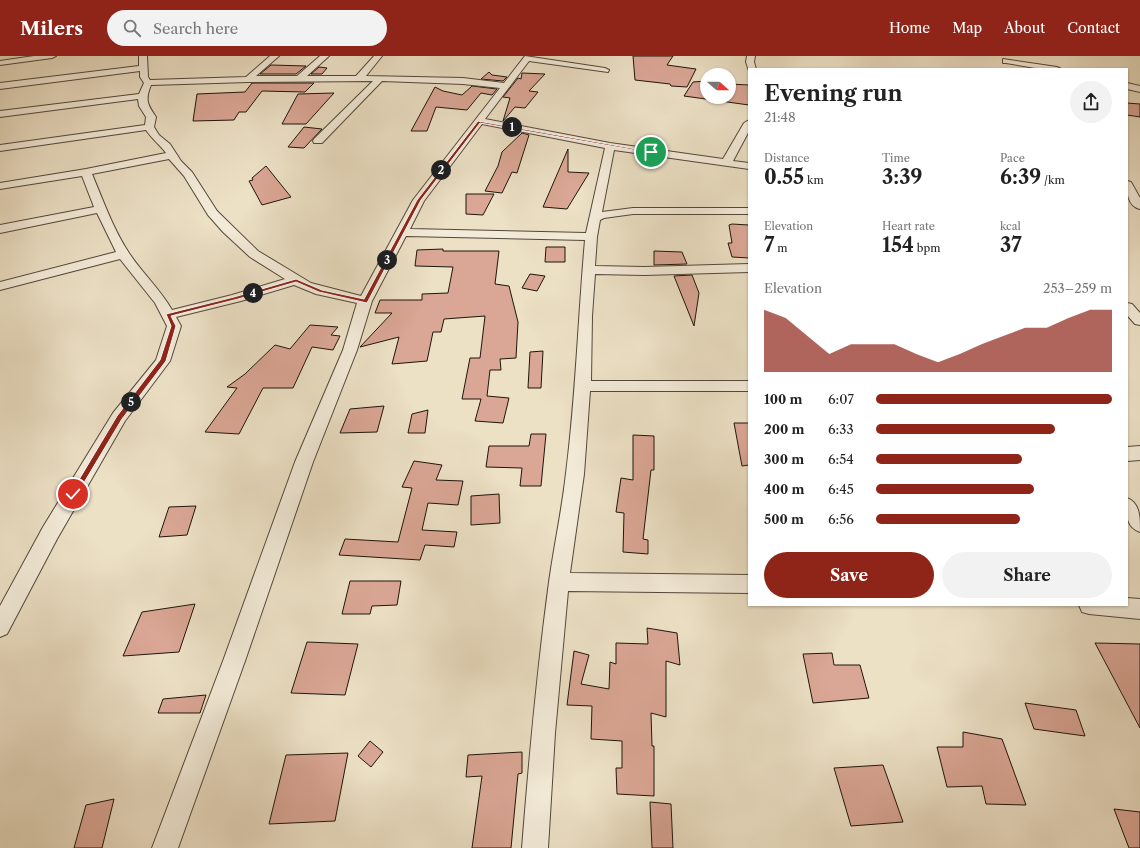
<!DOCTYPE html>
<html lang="en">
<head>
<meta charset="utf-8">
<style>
  body { margin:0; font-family:"Libre Caslon Text",serif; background:#f2f2f2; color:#222; height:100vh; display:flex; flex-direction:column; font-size:15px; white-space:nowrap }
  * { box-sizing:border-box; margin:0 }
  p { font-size:13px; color:#767676 }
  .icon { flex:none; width:22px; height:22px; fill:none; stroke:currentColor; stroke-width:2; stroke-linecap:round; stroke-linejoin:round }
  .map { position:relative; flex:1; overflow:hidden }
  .drawer { position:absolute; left:748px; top:12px; width:380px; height:538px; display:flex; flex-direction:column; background:#fff; border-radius:0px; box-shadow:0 1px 3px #0004 }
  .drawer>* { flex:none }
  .needle { width:26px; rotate:110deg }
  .controls { position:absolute; left:700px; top:12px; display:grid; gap:8px }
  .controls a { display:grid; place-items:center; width:36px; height:36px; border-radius:50%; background:#fff; box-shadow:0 1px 3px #0004; font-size:20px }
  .pin { position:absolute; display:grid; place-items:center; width:34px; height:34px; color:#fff; margin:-17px; border:2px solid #fff; border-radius:50%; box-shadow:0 1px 4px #0007 }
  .km { position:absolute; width:20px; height:20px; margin:-10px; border-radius:50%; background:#222; color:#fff; font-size:11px; line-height:20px; text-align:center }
  .round { display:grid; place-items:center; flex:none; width:42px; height:42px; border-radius:21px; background:#f2f2f2 }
  .summary { display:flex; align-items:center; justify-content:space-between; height:68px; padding:0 16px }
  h1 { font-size:22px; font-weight:800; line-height:30px }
  .stats { display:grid; grid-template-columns:repeat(3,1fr); gap:6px; height:68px; padding:4px 16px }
  .stats div { display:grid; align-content:center }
  .stats b { font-size:20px; font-weight:800 }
  .stats small { font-size:11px; font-weight:400 }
  .stats p { font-size:11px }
  .chart { height:112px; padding:8px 16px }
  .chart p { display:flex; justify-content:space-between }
  .chart svg { width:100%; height:72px; margin-top:4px; fill:#8f2418; opacity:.7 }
  .action { display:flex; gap:8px; margin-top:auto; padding:8px 16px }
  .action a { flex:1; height:46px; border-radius:24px; background:#8f2418; color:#fff; font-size:16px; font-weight:800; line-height:46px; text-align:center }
  .action a+a { background:#f2f2f2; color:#222 }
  ul { padding:0 16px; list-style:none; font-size:13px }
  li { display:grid; grid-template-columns:64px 48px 1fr; align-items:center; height:30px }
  li i { height:10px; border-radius:5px; background:#8f2418 }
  header { display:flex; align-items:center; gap:24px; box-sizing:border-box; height:56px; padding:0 20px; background:#8f2418; color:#fff }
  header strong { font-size:19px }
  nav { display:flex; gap:22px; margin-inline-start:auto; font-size:14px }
  .search { width:280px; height:36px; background:#f2f2f2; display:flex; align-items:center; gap:10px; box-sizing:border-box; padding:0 14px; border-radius:22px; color:#767676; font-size:15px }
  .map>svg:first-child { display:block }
</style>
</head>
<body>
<header>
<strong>Milers</strong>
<div class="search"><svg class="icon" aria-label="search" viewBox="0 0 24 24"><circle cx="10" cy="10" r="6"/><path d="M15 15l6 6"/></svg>Search here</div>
<nav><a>Home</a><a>Map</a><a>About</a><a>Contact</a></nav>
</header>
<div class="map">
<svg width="1140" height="792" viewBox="0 0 1140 792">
  <rect width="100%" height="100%" fill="#ece0c5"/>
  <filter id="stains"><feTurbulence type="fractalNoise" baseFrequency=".005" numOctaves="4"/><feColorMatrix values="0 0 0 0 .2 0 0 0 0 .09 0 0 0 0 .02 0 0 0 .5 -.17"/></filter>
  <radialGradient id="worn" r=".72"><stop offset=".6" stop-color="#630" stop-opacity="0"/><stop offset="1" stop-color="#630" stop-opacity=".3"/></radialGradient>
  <path fill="#daa695" stroke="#1e150a" d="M 633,0 L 673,0 L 667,9 L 696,13 L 687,31 L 671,30 L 670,28 L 635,24 Z
    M 271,9 L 306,10 L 296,18 L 260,18 Z
    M 319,11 L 327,12 L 322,18 L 311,18 Z
    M 489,16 L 492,19 L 507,21 L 503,25 L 481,23 Z
    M 522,17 L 545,18 L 529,35 L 538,36 L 525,52 L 515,51 L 503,65 L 510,42 L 503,41 L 518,22 L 521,23 Z
    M 707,25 L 707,41 L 729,41 L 729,28 L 749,29 L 749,49 L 684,40 L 693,26 Z
    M 252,27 L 314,27 L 305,36 L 262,35 L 246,56 L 239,56 L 234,64 L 193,65 L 197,38 L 245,36 Z
    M 472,30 L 497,33 L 492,39 L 481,37 L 467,54 L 436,51 L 427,75 L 411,75 L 435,31 L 443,35 L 462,39 Z
    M 334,37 L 306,68 L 282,68 L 298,38 Z
    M 1127,47 L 1140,48 L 1140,61 L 1127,59 Z
    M 304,71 L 322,73 L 304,92 L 288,91 Z
    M 522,77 L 529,79 L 517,117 L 512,116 L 502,137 L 485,135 L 498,110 L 502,96 Z
    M 568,93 L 568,116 L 589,117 L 567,153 L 543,151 Z
    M 266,110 L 291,141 L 262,149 L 249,125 L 253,124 L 252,122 Z
    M 466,138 L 494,138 L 483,159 L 466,158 Z
    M 732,168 L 749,169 L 749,202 L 732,201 L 728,187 L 732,187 L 729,169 Z
    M 546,191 L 565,191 L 565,206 L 545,206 Z
    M 443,193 L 443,195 L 499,195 L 495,228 L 509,230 L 518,266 L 516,302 L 500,303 L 501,314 L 490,314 L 487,340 L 509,342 L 503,367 L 475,365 L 481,343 L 462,343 L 470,302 L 480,302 L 485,260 L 444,263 L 441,276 L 433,276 L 427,305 L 392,308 L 399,281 L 360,291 L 392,257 L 375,257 L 380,244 L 422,244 L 422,238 L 448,237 L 453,211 L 415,210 L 417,194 Z
    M 654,195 L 682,196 L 687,208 L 654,209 Z
    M 530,218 L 545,220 L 537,235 L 522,232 Z
    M 692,219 L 699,237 L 694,270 L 674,220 Z
    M 310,269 L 338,271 L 331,279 L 340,280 L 333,294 L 312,291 L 293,332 L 263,332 L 239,378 L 205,376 L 237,332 L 227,331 L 245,318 L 275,289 L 290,293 Z
    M 543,295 L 541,332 L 528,332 L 530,296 Z
    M 384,350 L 377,376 L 340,377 L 350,353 Z
    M 428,354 L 425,377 L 408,377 L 412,358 Z
    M 734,367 L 749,367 L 749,409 L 742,410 Z
    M 531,378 L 546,378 L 541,430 L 520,430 L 522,412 L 486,411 L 489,390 L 529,390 Z
    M 633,379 L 654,380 L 654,414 L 651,414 L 643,483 L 648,484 L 648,498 L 623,496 L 624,457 L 616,456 L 621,422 L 633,424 Z
    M 414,405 L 442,409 L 436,424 L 463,425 L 458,449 L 428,447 L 422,474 L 457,476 L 454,491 L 425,489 L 420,504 L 339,499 L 345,483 L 398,486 L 412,432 L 402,431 Z
    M 499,438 L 500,467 L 471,469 L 471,440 Z
    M 196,450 L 187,479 L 159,481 L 169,451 Z
    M 350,525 L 401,525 L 397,549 L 372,550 L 370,558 L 342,558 Z
    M 195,548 L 179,596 L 123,600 L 142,556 Z
    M 647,572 L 677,577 L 680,609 L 666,605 L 666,661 L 651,657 L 652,690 L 654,690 L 654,740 L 617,738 L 616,712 L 622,712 L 622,685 L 591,683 L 592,650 L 567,649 L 574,595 L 589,599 L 581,628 L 609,633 L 610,606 L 616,608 L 616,587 L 648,588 Z
    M 307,586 L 358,588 L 345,639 L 291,637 Z
    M 1095,587 L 1140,588 L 1140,672 Z
    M 832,597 L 834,609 L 860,609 L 869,642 L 813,647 L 803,598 Z
    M 206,639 L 200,657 L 158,657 L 163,643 Z
    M 1025,647 L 1076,654 L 1085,680 L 1034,673 Z
    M 963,676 L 1002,683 L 1026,749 L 986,748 L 982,730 L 947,731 L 937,691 L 963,691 Z
    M 370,685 L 383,696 L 371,711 L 358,700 Z
    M 522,696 L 522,717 L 518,718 L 511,792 L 472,792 L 482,720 L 466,721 L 468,699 Z
    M 348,697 L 335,765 L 269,768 L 286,699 Z
    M 883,709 L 903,766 L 851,770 L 834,712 Z
    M 114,743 L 102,792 L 74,792 L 86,749 Z
    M 650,746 L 671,748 L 673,792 L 652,792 Z
    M 1114,753 L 1140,756 L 1140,792 L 1129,792 Z"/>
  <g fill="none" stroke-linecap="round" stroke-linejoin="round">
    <defs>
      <path id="minor" d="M 34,0 L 56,0 L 52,2 L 0,9 L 0,5 Z
        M 139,0 L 147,0 L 148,21 L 150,24 L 246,21 L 270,0 L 279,0 L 256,20 L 297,20 L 320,0 L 329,0 L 307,20 L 356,20 L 374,0 L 382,0 L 366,20 L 463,22 L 504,27 L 525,0 L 605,12 L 609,14 L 608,16 L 529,5 L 485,63 L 610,87 L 723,103 L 744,67 L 749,64 L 749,75 L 733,105 L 749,107 L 749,113 L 614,94 L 602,156 L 633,152 L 749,152 L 749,158 L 633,158 L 604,162 L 600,164 L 597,181 L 595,210 L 644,211 L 749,208 L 749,216 L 644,219 L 595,218 L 592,260 L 591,325 L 749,325 L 749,335 L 590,335 L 584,418 L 570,517 L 749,519 L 749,537 L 568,535 L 555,677 L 548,792 L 522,792 C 529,703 537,615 549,526 C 554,490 562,454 566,417 C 576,340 578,262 585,184 L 406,180 L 372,245 L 357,294 L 313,406 L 245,605 L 178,792 L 152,792 L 223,605 L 295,406 L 343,294 L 357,247 L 316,238 L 294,229 L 241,245 L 176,261 L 181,270 L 170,305 L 125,365 L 57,483 L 7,578 L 0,581 L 0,550 L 43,471 L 113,357 L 156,304 L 167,270 L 155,247 L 120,203 L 0,234 L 0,226 L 116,196 L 97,157 L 0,177 L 0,169 L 94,151 L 82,120 L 0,133 L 0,127 L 86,113 L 166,97 C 160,89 152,83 146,74 L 0,95 L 0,89 L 145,69 L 146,61 L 139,50 L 138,43 L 0,61 L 0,55 L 139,38 L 144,27 L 140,21 L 140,15 L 0,33 L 0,27 L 139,10 ZM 373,25 L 314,83 L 313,85 L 314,87 L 322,87 L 382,25 L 463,28 L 500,32 L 413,144 L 361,240 L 311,227 L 258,195 L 217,155 L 192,116 L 181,105 L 170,88 L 159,79 L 154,71 L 156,61 C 147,48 145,44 151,29 L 248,26 ZM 482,68 L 605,92 L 586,177 L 410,173 L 424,145 ZM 169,103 L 184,120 L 208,159 L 223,176 L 250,201 L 285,223 L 232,239 L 172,254 C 160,233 142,217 129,197 C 113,173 103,144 92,118 Z
        M 747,0 L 755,0 L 754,6 L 756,13 L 749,13 L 749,15 L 746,6 Z
        M 1003,3 L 1057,11 L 1061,13 L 1041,13 L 1006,7 L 1003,7 Z
        M 1127,27 L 1140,30 L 1140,36 L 1127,33 Z
        M 1127,125 L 1131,126 L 1140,142 L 1140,153 C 1127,150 1127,135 1127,125 Z
        M 1127,247 L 1132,248 L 1140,257 L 1140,269 L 1135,268 L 1127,259 Z
        M 1140,390 L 1140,404 L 1127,405 L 1127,391 Z
        M 1127,442 C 1140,447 1140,461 1140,476 C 1124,470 1127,456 1127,442 Z
        M 1127,542 L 1140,543 L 1140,563 L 1089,558 L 1082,556 L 1079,549 L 1127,549 Z"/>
    </defs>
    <use href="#minor" stroke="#524839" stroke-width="2"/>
    <use href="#minor" fill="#f3ebd9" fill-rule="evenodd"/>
  </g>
  <path fill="#8f2418" stroke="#fff" d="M 478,65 L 653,96 L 651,97 L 480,67 L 421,144 L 367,247 L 319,236 L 296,226 L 238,243 L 171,260 L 176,270 L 166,305 L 122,363 L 76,440 L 71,440 L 71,437 L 117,360 L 160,304 L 171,270 L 166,258 L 234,241 L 296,223 L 322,234 L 364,243 L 417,144 Z"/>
  <rect width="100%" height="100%" filter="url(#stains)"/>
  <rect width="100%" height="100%" fill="url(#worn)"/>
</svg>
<div class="controls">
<a><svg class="needle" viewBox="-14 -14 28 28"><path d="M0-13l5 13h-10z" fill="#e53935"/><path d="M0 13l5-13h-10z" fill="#767676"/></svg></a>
</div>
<div class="pin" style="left:651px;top:96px;background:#1e9e55"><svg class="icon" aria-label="arrive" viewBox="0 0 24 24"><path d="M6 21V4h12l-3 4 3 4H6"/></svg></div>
<div class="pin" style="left:73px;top:438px;background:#d93025"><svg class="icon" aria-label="check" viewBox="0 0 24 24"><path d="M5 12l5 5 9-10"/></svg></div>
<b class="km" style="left:512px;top:71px">1</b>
<b class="km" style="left:441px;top:114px">2</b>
<b class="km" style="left:387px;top:204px">3</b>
<b class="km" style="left:253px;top:237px">4</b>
<b class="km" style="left:131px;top:346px">5</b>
<section class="drawer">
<div class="summary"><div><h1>Evening run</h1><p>21:48</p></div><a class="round"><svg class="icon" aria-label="share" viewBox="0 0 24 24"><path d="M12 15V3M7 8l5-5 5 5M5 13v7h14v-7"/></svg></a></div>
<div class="stats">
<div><p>Distance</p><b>0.55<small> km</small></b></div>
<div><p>Time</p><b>3:39</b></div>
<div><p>Pace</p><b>6:39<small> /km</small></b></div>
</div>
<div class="stats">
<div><p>Elevation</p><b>7<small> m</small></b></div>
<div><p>Heart rate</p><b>154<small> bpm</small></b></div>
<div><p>kcal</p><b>37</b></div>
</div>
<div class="chart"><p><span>Elevation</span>253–259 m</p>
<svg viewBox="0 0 160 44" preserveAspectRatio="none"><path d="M0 44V6L10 11L20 22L30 33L40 27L50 27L60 27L70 33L80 38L90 33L100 27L110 22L120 17L130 17L140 11L150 6L160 6V44z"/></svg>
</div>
<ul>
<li><b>100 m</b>6:07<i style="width:100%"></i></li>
<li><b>200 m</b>6:33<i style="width:76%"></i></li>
<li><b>300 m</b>6:54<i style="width:62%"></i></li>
<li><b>400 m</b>6:45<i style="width:67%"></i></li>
<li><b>500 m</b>6:56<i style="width:61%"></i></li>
</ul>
<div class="action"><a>Save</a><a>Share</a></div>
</section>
</div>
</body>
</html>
